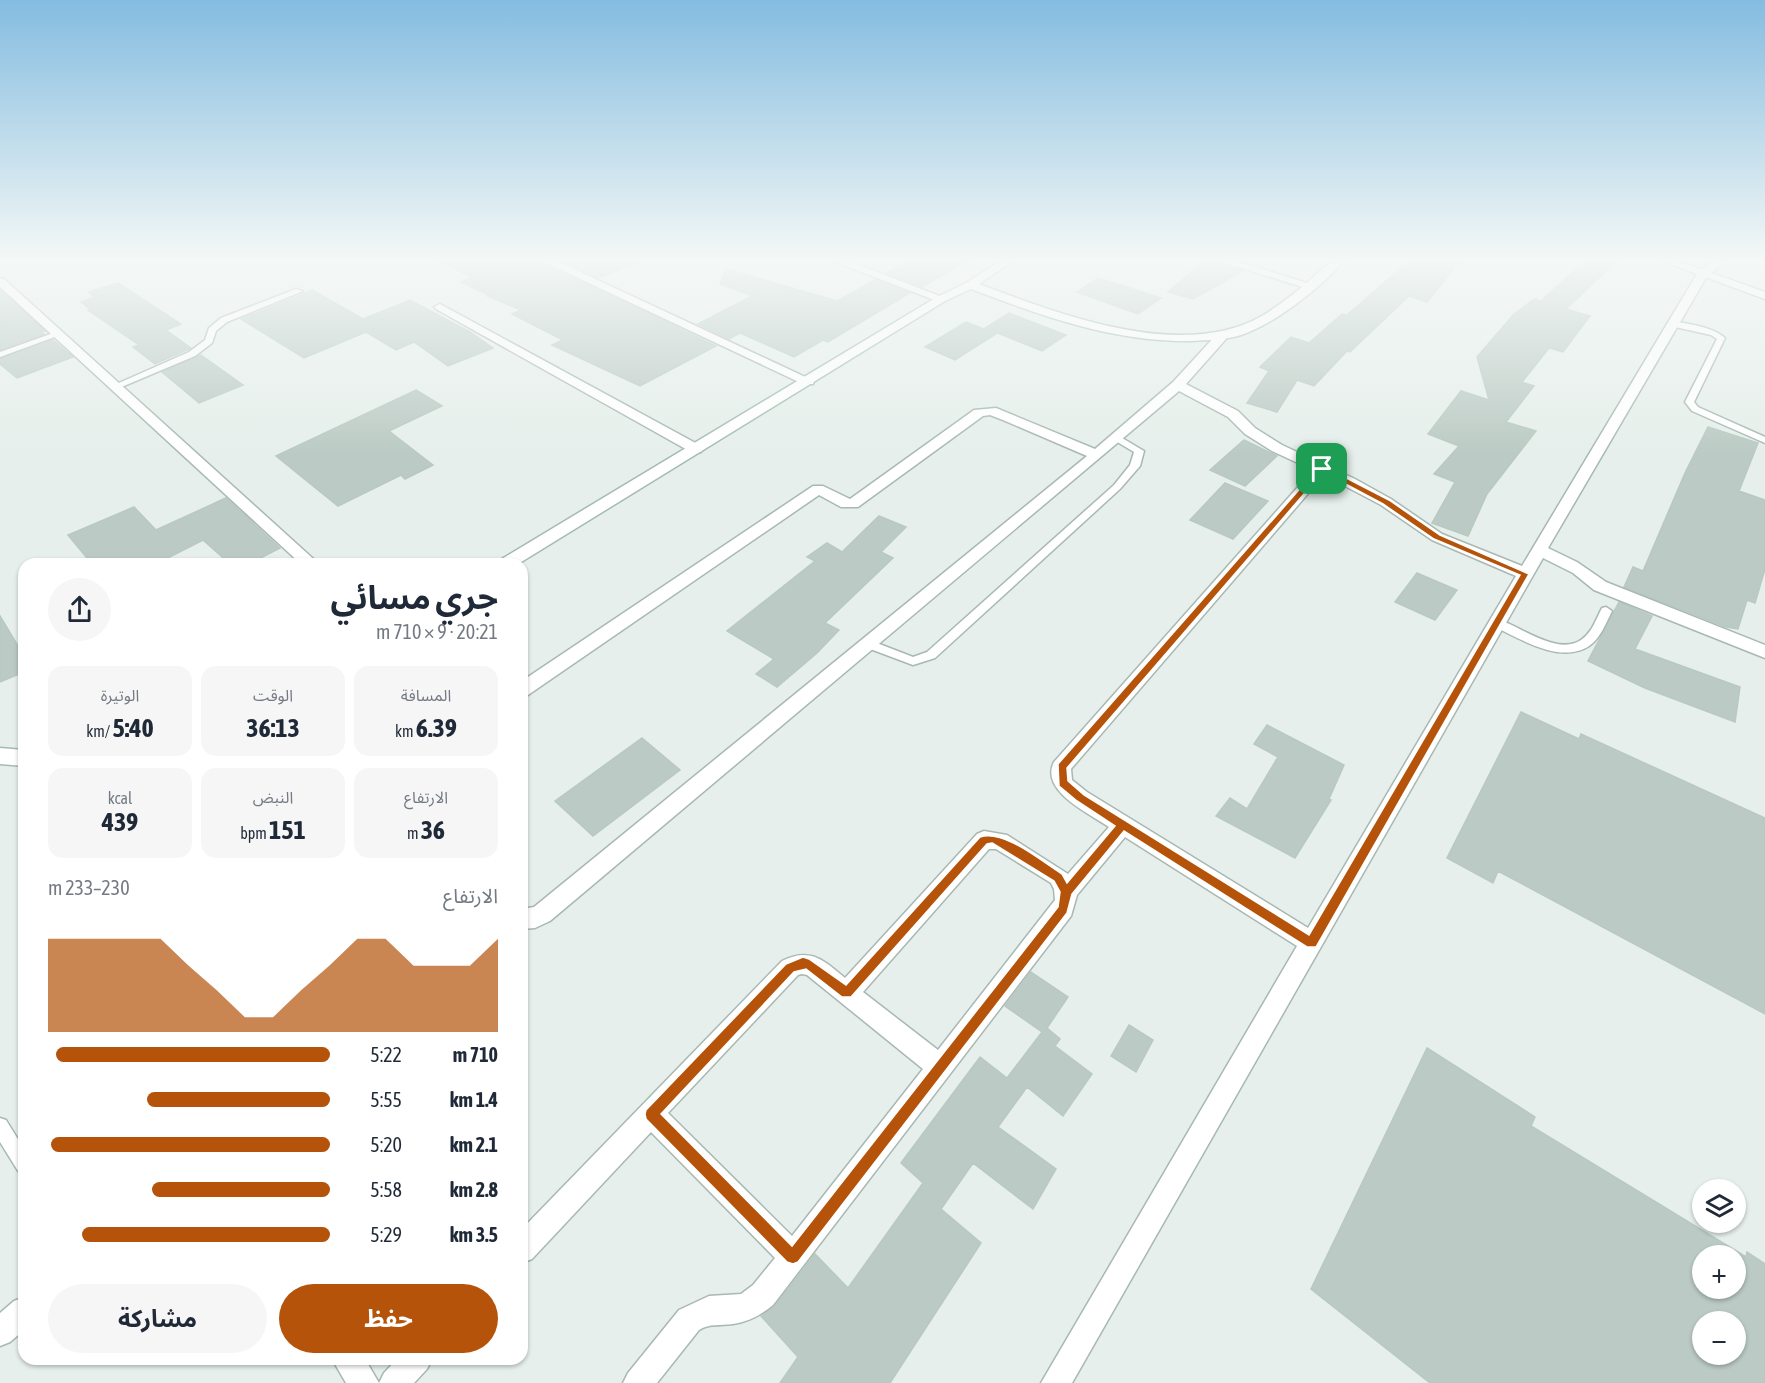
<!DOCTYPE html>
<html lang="ar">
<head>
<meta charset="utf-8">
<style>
  body { margin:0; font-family:"Asap Condensed","Noto Sans Arabic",sans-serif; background:#f6f6f7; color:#1f2937; direction:rtl; height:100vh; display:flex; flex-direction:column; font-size:22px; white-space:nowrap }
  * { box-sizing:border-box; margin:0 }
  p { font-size:20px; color:#747a83 }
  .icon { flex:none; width:33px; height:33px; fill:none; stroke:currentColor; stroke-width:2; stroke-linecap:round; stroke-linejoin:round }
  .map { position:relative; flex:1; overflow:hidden; direction:ltr }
  .side { position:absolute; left:18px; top:558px; width:510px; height:807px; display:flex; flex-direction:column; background:#fff; border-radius:18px; box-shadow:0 2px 4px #0004; direction:rtl }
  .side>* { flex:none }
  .controls { position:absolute; left:1692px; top:1179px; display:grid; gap:12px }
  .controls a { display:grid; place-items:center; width:54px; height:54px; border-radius:50%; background:#fff; box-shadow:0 2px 4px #0004; font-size:30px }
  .pin { position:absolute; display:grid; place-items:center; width:51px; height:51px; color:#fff; margin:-26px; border-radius:12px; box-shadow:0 3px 9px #0006 }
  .round { display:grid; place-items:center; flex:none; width:63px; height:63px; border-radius:32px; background:#f6f6f7 }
  .overview { display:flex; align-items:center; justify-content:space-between; height:102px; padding:0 30px }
  h1 { font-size:33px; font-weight:700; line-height:45px }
  .stats { display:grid; grid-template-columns:repeat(3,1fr); gap:9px; height:102px; padding:6px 30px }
  .stats div { display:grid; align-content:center; border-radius:15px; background:#f6f6f7; text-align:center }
  .stats b { font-size:26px; font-weight:700 }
  .stats small { font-size:16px; font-weight:400 }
  .stats p { font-size:16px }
  .chart { height:168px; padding:12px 30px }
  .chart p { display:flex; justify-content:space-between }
  .chart svg { width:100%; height:108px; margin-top:6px; fill:#b45309; opacity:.7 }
  .action { display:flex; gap:12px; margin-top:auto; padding:12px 30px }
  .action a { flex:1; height:69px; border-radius:36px; background:#b45309; color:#fff; font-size:24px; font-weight:700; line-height:69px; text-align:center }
  .action a+a { background:#f6f6f7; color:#1f2937 }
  ul { padding:0 30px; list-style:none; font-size:20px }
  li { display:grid; grid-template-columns:96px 72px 1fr; align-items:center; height:45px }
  li i { height:15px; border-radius:8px; background:#b45309 }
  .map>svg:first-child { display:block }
</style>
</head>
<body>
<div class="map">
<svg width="1765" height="1383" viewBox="0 0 1765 1383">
  <rect width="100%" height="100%" fill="#e6efeb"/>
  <path fill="#bbcac4" stroke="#b8c9c2" stroke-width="1.5" fill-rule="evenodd" d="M 437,261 L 540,261 L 716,346 L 640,386 L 552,345 L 563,340 L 512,314 L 521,310 L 487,296 L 489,295 L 461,282 L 472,277 Z
    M 563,261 L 635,261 L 635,264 L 598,278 Z
    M 907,261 L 967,261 L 922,287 L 886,273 Z
    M 1204,261 L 1217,261 L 1243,271 L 1193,299 L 1168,292 Z
    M 1409,261 L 1460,261 L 1427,302 L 1409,296 L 1350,352 L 1347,351 L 1314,386 L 1297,380 L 1277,412 L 1247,403 L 1269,371 L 1260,367 L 1291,337 L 1309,343 L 1342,314 L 1347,315 Z
    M 1585,261 L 1617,261 L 1566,309 L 1590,316 L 1563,352 L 1549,348 L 1522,382 L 1534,386 L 1506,422 L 1536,431 L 1487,494 L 1468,536 L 1432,523 L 1455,482 L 1434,474 L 1459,446 L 1428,434 L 1461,391 L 1489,400 L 1477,357 L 1513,315 L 1534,299 L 1541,301 Z
    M 726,269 L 837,301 L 875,280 L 910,293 L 828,342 L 823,340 L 794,357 L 740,333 L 729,339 L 698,324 L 752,296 L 720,284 Z
    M 1098,278 L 1127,287 L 1161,298 L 1138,314 L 1077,292 Z
    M 118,283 L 181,324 L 166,330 L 191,348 L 155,364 L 133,347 L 139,345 L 88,310 L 90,309 L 81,302 L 94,297 L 89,292 Z
    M 0,290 L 45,331 L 42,332 L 44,334 L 0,350 Z
    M 312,290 L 363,319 L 410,300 L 470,332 L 493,348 L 448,366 L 414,342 L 396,350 L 366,332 L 304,358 L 241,319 Z
    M 1009,313 L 1066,335 L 1042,351 L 985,328 Z
    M 966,322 L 996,334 L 955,360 L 925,347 Z
    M 53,340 L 73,357 L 17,378 L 0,364 L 0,359 Z
    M 201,355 L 243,385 L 199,403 L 162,372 Z
    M 416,390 L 442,406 L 389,431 L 433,465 L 405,479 L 401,475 L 338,506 L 276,456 Z
    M 1708,427 L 1758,443 L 1739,491 L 1765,500 L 1765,569 L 1755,603 L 1747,600 L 1738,629 L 1726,627 L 1624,587 L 1633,567 L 1643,571 L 1685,473 Z
    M 1244,440 L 1277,456 L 1245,486 L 1210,470 Z
    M 1225,483 L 1268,501 L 1233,539 L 1190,520 Z
    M 226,498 L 280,548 L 249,564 L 230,564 L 203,540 L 156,564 L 92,564 L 68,535 L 134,507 L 156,530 Z
    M 879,516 L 906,527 L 881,552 L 893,558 L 825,623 L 839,630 L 817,653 L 777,687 L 756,674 L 774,659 L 727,631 L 815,561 L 807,557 L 827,543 L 842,552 Z
    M 1417,573 L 1457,590 L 1435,620 L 1395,602 Z
    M 1619,602 L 1652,616 L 1635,649 L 1740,687 L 1735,722 L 1645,688 L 1588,661 Z
    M 0,616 L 24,656 L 24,672 L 0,682 Z
    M 1521,712 L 1579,739 L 1581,734 L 1765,818 L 1765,1014 L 1498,871 L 1493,883 L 1447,858 Z
    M 1267,725 L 1344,765 L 1329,799 L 1331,800 L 1295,858 L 1216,816 L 1230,798 L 1247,809 L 1278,757 L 1254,744 Z
    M 642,738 L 680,770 L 593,836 L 555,801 Z
    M 1031,972 L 1068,997 L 1047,1028 L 1060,1039 L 1055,1046 L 1092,1074 L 1063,1116 L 1027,1087 L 998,1127 L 1056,1169 L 1033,1209 L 973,1163 L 941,1209 L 981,1243 L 890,1383 L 780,1383 L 798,1357 L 761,1316 L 775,1306 L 815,1254 L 848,1288 L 923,1183 L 901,1163 L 980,1057 L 1007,1078 L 1042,1032 L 1005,1006 Z
    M 1129,1025 L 1153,1040 L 1136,1072 L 1111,1056 Z
    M 1427,1048 L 1535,1117 L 1531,1126 L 1746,1257 L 1747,1252 L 1765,1264 L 1765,1383 L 1430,1383 L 1311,1289 ZM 1702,1256 L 1736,1256 L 1736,1288 L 1702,1288 ZM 1702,1322 L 1736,1322 L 1736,1354 L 1702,1354 Z"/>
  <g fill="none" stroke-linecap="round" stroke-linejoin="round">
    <defs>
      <path id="lane" d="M 296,289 L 303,291 L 227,322 L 216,331 L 212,343 L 195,356 L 119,388 L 112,386 L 189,352 L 205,340 L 209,328 L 221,318 Z
        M 1671,322 C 1685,322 1715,328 1725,338 L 1694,402 L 1698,407 L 1765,437 L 1765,443 L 1692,411 L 1685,402 L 1717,339 L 1711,335 L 1671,326 Z
        M 56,332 L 63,334 L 0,357 L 0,352 Z
        M 1117,435 L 1144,451 L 1140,466 L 1120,489 L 935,658 L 913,665 L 865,647 L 863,644 L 865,641 L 869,640 L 913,657 L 927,652 L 1114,485 L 1130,465 L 1134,452 L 1114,440 L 1114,436 Z
        M 1606,607 L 1612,611 C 1606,623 1600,639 1589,646 C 1560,665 1519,638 1493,626 L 1491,623 L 1497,619 C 1520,626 1558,656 1581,640 C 1592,633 1596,619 1602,608 Z
        M 0,1118 L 6,1120 L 24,1149 L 24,1174 L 18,1171 L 0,1142 Z"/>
      <path id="street" d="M 542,261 L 557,261 L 814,381 L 813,384 L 803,384 Z
        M 833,261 L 849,261 L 947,299 L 941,302 L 937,301 Z
        M 1219,261 L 1237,261 L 1316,286 L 1314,288 L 1306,288 Z
        M 1713,261 L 1726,261 L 1707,276 L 1548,548 L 1577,562 L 1606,582 L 1765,645 L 1765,658 L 1594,590 L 1573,573 L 1543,558 L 1072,1383 L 1041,1383 L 1297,946 L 1125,837 L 1077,895 L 1071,916 L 773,1305 C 761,1315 748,1322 733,1324 C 720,1326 710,1323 699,1330 L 657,1383 L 623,1383 L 628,1373 L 679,1310 L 709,1296 L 741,1294 L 753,1285 L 775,1258 L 651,1132 L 532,1259 L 522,1263 L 522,1229 L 782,961 C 811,947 823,960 845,978 L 977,834 L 984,831 L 1007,835 L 1068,874 L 1109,827 C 1090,814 1039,791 1054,762 L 1313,470 L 1272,451 L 1245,434 L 1228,417 L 1179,391 L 550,921 L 535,928 L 522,929 L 522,909 L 534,907 L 1087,456 L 1003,420 L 990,415 L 983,416 L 858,507 L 841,507 L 819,495 L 528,695 L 522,697 L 522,681 L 813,486 L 823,486 L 850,499 L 974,410 L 996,408 L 1095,449 L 1173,382 L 1218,333 L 1226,333 L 1226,339 L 1186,384 L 1238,411 L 1255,428 L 1282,445 L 1355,479 L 1391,499 L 1442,534 L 1522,566 L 1697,274 ZM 1324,475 L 1381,505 L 1432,540 L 1516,576 L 1308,928 L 1087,792 L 1072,780 L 1071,769 ZM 989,849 L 996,849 L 1051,883 L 1054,889 L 1055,900 L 938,1050 L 863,992 ZM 802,974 L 807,975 L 923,1069 L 792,1236 L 668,1113 L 798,975 Z
        M 0,278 L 4,279 L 319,564 L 301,564 L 0,287 Z
        M 440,304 L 701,446 L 703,449 L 701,452 L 691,452 L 436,309 L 434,307 Z
        M 24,1297 L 24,1330 L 10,1342 L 0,1346 L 0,1313 L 14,1301 Z
        M 332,1359 L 365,1359 L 379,1383 L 346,1383 Z
        M 397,1359 L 432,1359 L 427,1369 L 414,1383 L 379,1383 L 384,1373 Z"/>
      <path id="secondary" d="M 1000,261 L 1013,261 L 979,284 C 1059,314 1181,362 1262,316 C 1279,306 1295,293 1310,280 C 1316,275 1323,267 1331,263 C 1334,261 1340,261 1344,261 C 1320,288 1275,324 1241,335 C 1225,340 1208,340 1191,341 C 1113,342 1042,316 971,289 L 945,301 L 518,564 L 498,564 L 500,560 L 937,297 L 966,283 Z
        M 1662,261 L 1678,261 L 1765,292 L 1765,299 Z
        M 0,748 L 24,750 L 24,766 L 0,764 Z"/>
    </defs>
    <use href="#lane" stroke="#a8b8b2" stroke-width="3"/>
    <use href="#street" stroke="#a8b8b2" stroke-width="3"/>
    <use href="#secondary" stroke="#a4bbb3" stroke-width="3"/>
    <use href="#lane" fill="#fff" fill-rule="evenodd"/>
    <use href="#street" fill="#fff" fill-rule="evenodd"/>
    <use href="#secondary" fill="#fff" fill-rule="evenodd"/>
  </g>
  <linearGradient id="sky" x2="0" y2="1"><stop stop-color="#84bce0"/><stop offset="0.57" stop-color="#f4f8f6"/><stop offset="1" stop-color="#f4f8f6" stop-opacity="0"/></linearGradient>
  <rect width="1765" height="455" fill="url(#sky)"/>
  <path fill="#b45309" stroke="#fff" stroke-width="1.5" fill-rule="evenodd" d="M 1319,467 L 1325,467 L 1389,500 L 1440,535 L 1529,574 L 1316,947 L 1307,947 L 1124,831 L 1072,894 L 1067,913 L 798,1262 L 793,1264 L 787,1262 L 646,1119 L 645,1114 L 646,1110 L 786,964 L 803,957 L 809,959 L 846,985 L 980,837 C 1004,829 1041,861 1062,874 L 1067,883 L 1115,826 L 1077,801 L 1059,786 L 1058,764 ZM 1323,472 L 1383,504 L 1434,539 L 1520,575 L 1309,935 L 1084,795 L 1068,781 L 1067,768 ZM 992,843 L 1054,881 L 1060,892 L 1058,907 L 792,1246 L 661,1114 L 794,972 L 806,969 L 842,997 L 851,997 L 987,844 Z"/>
</svg>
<div class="controls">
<a><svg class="icon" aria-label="layers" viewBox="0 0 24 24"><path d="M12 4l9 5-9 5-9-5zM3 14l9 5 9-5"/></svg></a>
<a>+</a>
<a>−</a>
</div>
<div class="pin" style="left:1322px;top:469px;background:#1e9e55"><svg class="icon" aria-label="arrive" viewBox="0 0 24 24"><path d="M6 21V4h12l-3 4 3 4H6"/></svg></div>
<section class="side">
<div class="overview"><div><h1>جري مسائي</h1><p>20:21 · 9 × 710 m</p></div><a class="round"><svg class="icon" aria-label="share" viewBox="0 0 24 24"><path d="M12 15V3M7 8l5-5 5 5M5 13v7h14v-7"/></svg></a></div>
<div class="stats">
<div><p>المسافة</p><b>6.39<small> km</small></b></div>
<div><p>الوقت</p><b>36:13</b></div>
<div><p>الوتيرة</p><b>5:40<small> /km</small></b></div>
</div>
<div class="stats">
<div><p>الارتفاع</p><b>36<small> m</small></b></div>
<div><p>النبض</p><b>151<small> bpm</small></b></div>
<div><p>kcal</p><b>439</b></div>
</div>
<div class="chart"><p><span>الارتفاع</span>230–233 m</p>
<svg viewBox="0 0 160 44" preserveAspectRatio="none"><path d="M0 44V6L10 6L20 6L30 6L40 6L50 17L60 27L70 38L80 38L90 27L100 17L110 6L120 6L130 17L140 17L150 17L160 6V44z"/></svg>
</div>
<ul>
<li><b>710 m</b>5:22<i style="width:97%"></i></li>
<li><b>1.4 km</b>5:55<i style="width:65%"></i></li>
<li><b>2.1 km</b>5:20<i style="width:99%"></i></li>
<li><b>2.8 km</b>5:58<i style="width:63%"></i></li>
<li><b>3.5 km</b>5:29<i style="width:88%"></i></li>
</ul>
<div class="action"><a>حفظ</a><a>مشاركة</a></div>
</section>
</div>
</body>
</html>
